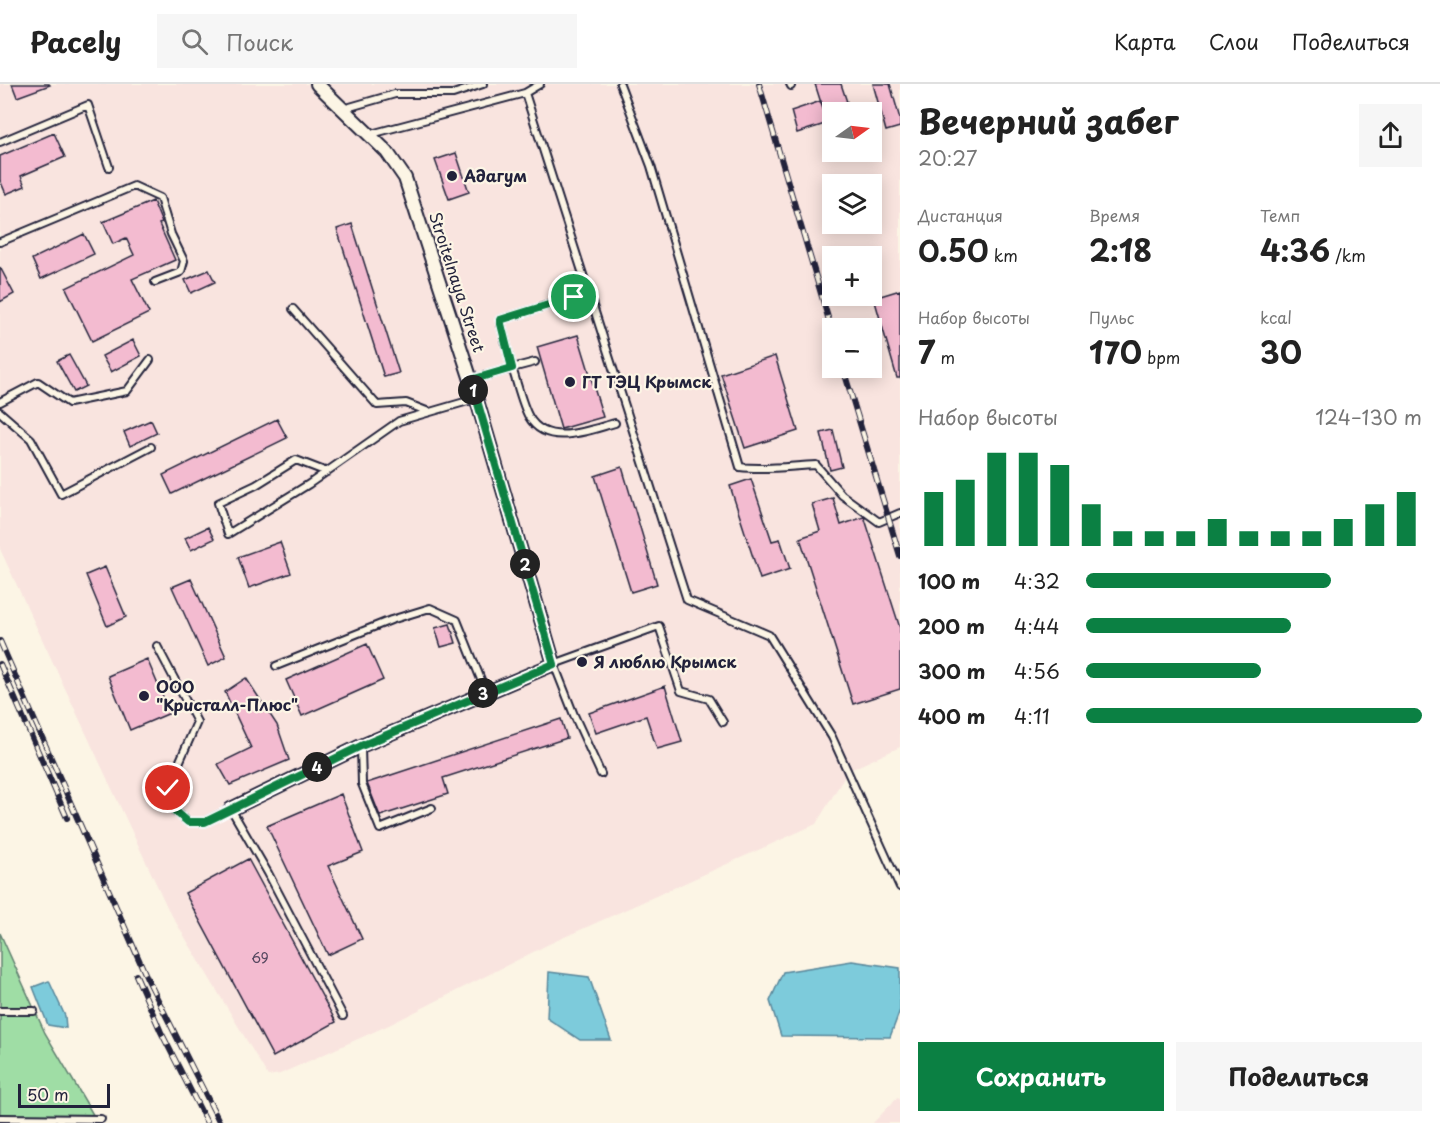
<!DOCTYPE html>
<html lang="ru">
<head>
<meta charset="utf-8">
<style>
  body { margin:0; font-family:"Playpen Sans",sans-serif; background:#f6f6f6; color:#222; height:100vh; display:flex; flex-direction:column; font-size:22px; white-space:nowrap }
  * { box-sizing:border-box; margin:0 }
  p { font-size:20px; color:#767676 }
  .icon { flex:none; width:33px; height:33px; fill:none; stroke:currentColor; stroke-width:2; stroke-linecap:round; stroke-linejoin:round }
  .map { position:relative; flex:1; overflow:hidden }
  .sheet { display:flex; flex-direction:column; background:#fff; width:540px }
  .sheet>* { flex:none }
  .needle { width:39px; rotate:76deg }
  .controls { position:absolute; left:822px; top:18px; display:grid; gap:12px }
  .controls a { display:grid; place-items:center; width:60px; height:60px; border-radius:0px; background:#fff; box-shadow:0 3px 15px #0003; font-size:30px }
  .scale { position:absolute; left:18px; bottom:15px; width:92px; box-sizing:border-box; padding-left:6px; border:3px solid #22223b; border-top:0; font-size:16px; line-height:21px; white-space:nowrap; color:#22223b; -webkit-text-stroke:4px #fcf5e5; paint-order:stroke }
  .pin { position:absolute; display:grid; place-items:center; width:51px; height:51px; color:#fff; margin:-26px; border:3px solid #fff; border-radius:50%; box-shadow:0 2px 6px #0007 }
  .km { position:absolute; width:30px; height:30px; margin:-15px; border-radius:50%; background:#222; color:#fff; font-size:16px; line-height:30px; text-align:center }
  .round { display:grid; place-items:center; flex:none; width:63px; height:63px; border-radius:0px; background:#f6f6f6 }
  .head { display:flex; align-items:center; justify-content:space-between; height:102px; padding:0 18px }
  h1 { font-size:33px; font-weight:700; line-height:45px }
  .figures { display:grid; grid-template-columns:repeat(3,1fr); gap:9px; height:102px; padding:6px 18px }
  .figures div { display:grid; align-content:center }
  .figures b { font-size:30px; font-weight:700 }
  .figures small { font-size:16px; font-weight:400 }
  .figures p { font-size:16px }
  .chart { height:168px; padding:12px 18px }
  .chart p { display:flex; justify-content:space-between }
  .chart svg { width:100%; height:108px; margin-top:6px; stroke:#0b8043; stroke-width:6 }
  .button { display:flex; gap:12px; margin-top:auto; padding:12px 18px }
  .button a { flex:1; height:69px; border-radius:0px; background:#0b8043; color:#fff; font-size:24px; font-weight:700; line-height:69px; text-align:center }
  .button a+a { background:#f6f6f6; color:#222 }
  ul { padding:0 18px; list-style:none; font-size:20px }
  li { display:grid; grid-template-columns:96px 72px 1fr; align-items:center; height:45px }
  li i { height:15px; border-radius:8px; background:#0b8043 }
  header { display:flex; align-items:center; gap:36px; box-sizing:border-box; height:84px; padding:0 30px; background:#fff; border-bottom:2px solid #e0e0e0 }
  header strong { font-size:28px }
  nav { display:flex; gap:33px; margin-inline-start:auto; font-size:21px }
  .search { width:420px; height:54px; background:#f6f6f6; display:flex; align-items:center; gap:15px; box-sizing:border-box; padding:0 21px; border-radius:0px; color:#767676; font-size:22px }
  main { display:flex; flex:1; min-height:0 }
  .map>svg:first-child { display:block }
</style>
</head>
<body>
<header>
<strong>Pacely</strong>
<div class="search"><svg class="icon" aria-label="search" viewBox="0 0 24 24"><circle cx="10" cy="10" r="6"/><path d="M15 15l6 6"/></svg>Поиск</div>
<nav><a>Карта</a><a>Слои</a><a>Поделиться</a></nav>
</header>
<main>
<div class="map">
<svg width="900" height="1039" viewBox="0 0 900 1039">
  <rect width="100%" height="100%" fill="#fcf5e5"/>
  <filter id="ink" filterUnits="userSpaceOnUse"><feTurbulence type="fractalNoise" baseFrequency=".0167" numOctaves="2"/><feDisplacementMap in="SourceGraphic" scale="12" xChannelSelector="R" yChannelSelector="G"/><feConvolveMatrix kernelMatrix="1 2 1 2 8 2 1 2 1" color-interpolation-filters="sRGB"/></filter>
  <g filter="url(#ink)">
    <path fill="#f9e4df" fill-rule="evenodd" d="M 0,0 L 900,0 L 900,663 L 848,687 L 816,740 L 549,860 L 389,941 L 280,990 L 268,992 L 168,825 L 0,465 ZM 832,28 L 872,28 L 872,68 L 832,68 ZM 832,100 L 872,100 L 872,140 L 832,140 ZM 832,172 L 872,172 L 872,212 L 832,212 ZM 832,244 L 872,244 L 872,284 L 832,284 Z
      M 897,1014 L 900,1015 L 900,1039 L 873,1039 Z"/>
    <path fill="#9fdda5" stroke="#608070" stroke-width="1.5" d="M 0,849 L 45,949 L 98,1039 L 0,1039 Z"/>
    <path fill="#7dcbdb" stroke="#59879b" stroke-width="1.5" d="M 852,877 L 900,884 L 900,926 L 890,953 L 781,952 L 770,917 L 783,888 Z
      M 549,888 L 589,893 L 611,956 L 580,956 L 547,934 Z
      M 49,897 L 65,932 L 66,944 L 48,941 L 33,903 Z"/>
    <path fill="#f3bbd0" stroke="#22223b" stroke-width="1.5" d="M 12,0 L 49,0 L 50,1 L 17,13 Z
      M 815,0 L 841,0 L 847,18 L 823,25 Z
      M 873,0 L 890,0 L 900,35 L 900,43 L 886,47 Z
      M 821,17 L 828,39 L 797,49 L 791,27 Z
      M 54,49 L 65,73 L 21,92 L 25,102 L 6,110 L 0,96 L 0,72 Z
      M 456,69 L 469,108 L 449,115 L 435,76 Z
      M 153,117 L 162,139 L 159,140 L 175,176 L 132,195 L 149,229 L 92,257 L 66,204 L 134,171 L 126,154 L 113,160 L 103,138 Z
      M 352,140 L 399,289 L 384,293 L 337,145 Z
      M 84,150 L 94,170 L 41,195 L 32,175 Z
      M 0,183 L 14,210 L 0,218 Z
      M 209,186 L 215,198 L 191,209 L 185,196 Z
      M 900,206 L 900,294 L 897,294 L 874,214 Z
      M 578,251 L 603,333 L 561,345 L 537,263 Z
      M 133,256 L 141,272 L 111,288 L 102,272 Z
      M 69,271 L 86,302 L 74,308 L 57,277 Z
      M 775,272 L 798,347 L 745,364 L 721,290 Z
      M 277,335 L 287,354 L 172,410 L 163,391 Z
      M 151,336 L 157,349 L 130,362 L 124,348 Z
      M 833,346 L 842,383 L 830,386 L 821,349 Z
      M 622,383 L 657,500 L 631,508 L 595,392 Z
      M 751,395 L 772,457 L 780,455 L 790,485 L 760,495 L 730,402 Z
      M 833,414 L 841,441 L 864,433 L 865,435 L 900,544 L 900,605 L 853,620 L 800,454 L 820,447 L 812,420 Z
      M 208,443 L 214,455 L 191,466 L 185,454 Z
      M 280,458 L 291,489 L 249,504 L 238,473 Z
      M 105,483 L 126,533 L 107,542 L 86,491 Z
      M 191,495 L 226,573 L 208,582 L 172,503 Z
      M 450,540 L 456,559 L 441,563 L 435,544 Z
      M 367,560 L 383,596 L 302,632 L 286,596 Z
      M 147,575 L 170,629 L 130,646 L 108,592 Z
      M 246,594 L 277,641 L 289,676 L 230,701 L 218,680 L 251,664 L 225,608 Z
      M 665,602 L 682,658 L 657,665 L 646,632 L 596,649 L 589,629 Z
      M 561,635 L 567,654 L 443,694 L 448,710 L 380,732 L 367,699 Z
      M 341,710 L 363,768 L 328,782 L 362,855 L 328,871 L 267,742 Z
      M 248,775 L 336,938 L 273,973 L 185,809 Z"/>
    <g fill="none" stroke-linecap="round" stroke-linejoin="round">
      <defs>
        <path id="service" d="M 620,0 L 651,82 L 740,383 C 766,386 791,382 816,381 L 842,411 L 879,438 L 900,429
          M 790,0 L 791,2
          M 525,9 L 540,0
          M 343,25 L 395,10 L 453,10 L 483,0
          M 371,50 L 525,9 L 687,516 L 769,551 L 832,653 L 900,803
          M 0,58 L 88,21 L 109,83
          M 0,158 L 134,102 L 160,114 L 171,150 L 184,177 L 181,188 L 155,198
          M 293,225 L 377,321 L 406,319 L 429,328
          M 535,278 L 512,284 L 500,236 L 574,213
          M 471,296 L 512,284 C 517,298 522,321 529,333 C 547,364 589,346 615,339
          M 0,318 L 38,298 L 69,319 L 127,307 L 150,276
          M 0,328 L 31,355 L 61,410 L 151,363
          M 327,388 L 296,376 L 256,401 L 218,419 L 228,450 L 309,400 L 399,337 L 475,315
          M 157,562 L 197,638 L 168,704 L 174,726 L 188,738 L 205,738 L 231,725 L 268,789 L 343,932
          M 276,582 L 391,536 L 430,524 L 457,536 L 486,608
          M 361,663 L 362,700 L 380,745 L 432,724
          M 601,690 L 574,631 L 554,580 L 659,542 L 681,607 L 709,615 L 723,638
          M 0,927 L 34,927
          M 0,1034 L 101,1035"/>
        <path id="minor" d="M 231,725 L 361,662 L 554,580 L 471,296 L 405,94 L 387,68 L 317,0"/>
      </defs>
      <use href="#service" stroke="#22223b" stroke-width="10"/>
      <use href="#minor" stroke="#22223b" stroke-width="16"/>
      <use href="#service" stroke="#fcf5e5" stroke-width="6"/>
      <use href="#minor" stroke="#fcf5e5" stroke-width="12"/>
      <defs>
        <path id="rail" d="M 759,0 L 832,247
          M 843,284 L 900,472
          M 0,557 L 147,894 L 220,1039
          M 0,580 L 67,734
          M 136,891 L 161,948 L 207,1039"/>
      </defs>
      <use href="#rail" stroke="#22223b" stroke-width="6"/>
      <use href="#rail" stroke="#fcf5e5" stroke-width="4" stroke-dasharray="11" stroke-linecap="butt"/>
    </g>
  </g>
  <g fill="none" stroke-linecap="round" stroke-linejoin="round" filter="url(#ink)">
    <defs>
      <path id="route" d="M 168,704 L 174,726 L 188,738 L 205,738 L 361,662 L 554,580 L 471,296 L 512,284 L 500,236 L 574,213"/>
    </defs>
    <use href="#route" stroke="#fff" stroke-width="12"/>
    <use href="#route" stroke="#0b8043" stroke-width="8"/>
  </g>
  <g fill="#22223b" stroke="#fcf5e5" stroke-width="2">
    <circle cx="452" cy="92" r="6"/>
    <circle cx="570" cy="298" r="6"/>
    <circle cx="582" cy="578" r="6"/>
    <circle cx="144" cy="612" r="6"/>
  </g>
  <g text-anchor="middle" stroke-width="4.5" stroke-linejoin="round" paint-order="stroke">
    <g font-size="14" fill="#564860">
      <text x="260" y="879">69</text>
    </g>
    <g font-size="16" font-weight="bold" fill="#22223b" stroke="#fcf5e5" text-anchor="start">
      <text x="464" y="98">Адагум</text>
      <text x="582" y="304">ГТ ТЭЦ Крымск</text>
      <text x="594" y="584">Я люблю Крымск</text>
      <text x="156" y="609">ООО<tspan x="156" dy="18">"Кристалл-Плюс"</tspan></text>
    </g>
    <g font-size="16" fill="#22223b" stroke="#fcf5e5">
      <text transform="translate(457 198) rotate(72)" y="6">Stroitelnaya Street</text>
    </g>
  </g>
</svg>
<div class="controls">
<a><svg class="needle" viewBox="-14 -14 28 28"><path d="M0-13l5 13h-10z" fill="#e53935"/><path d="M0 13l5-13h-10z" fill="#767676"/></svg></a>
<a><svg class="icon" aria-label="layers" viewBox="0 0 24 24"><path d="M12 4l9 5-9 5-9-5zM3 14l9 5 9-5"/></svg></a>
<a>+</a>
<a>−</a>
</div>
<div class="scale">50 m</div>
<div class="pin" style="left:574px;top:213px;background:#1e9e55"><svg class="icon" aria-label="arrive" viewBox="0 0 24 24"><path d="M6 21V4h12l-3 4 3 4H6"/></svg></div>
<div class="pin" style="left:168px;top:704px;background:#d93025"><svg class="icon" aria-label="check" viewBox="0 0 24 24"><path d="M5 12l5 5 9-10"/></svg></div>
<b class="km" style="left:473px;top:306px">1</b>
<b class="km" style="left:525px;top:480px">2</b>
<b class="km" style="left:483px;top:609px">3</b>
<b class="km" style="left:317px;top:683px">4</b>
</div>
<section class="sheet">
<div class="head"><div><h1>Вечерний забег</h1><p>20:27</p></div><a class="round"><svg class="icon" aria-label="share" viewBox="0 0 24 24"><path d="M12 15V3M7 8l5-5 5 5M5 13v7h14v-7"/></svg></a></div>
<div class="figures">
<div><p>Дистанция</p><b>0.50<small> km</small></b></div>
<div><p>Время</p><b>2:18</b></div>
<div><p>Темп</p><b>4:36<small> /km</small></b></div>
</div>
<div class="figures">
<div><p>Набор высоты</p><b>7<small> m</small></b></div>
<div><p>Пульс</p><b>170<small> bpm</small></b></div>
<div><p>kcal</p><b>30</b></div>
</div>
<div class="chart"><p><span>Набор высоты</span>124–130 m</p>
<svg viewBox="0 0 160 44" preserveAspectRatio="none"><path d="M5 44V22M15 44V17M25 44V6M35 44V6M45 44V11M55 44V27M65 44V38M75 44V38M85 44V38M95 44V33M105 44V38M115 44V38M125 44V38M135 44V33M145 44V27M155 44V22"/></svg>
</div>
<ul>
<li><b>100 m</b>4:32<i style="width:73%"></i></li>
<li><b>200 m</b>4:44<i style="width:61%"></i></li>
<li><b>300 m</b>4:56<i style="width:52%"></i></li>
<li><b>400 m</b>4:11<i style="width:100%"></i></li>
</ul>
<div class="button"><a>Сохранить</a><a>Поделиться</a></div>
</section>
</main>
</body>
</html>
